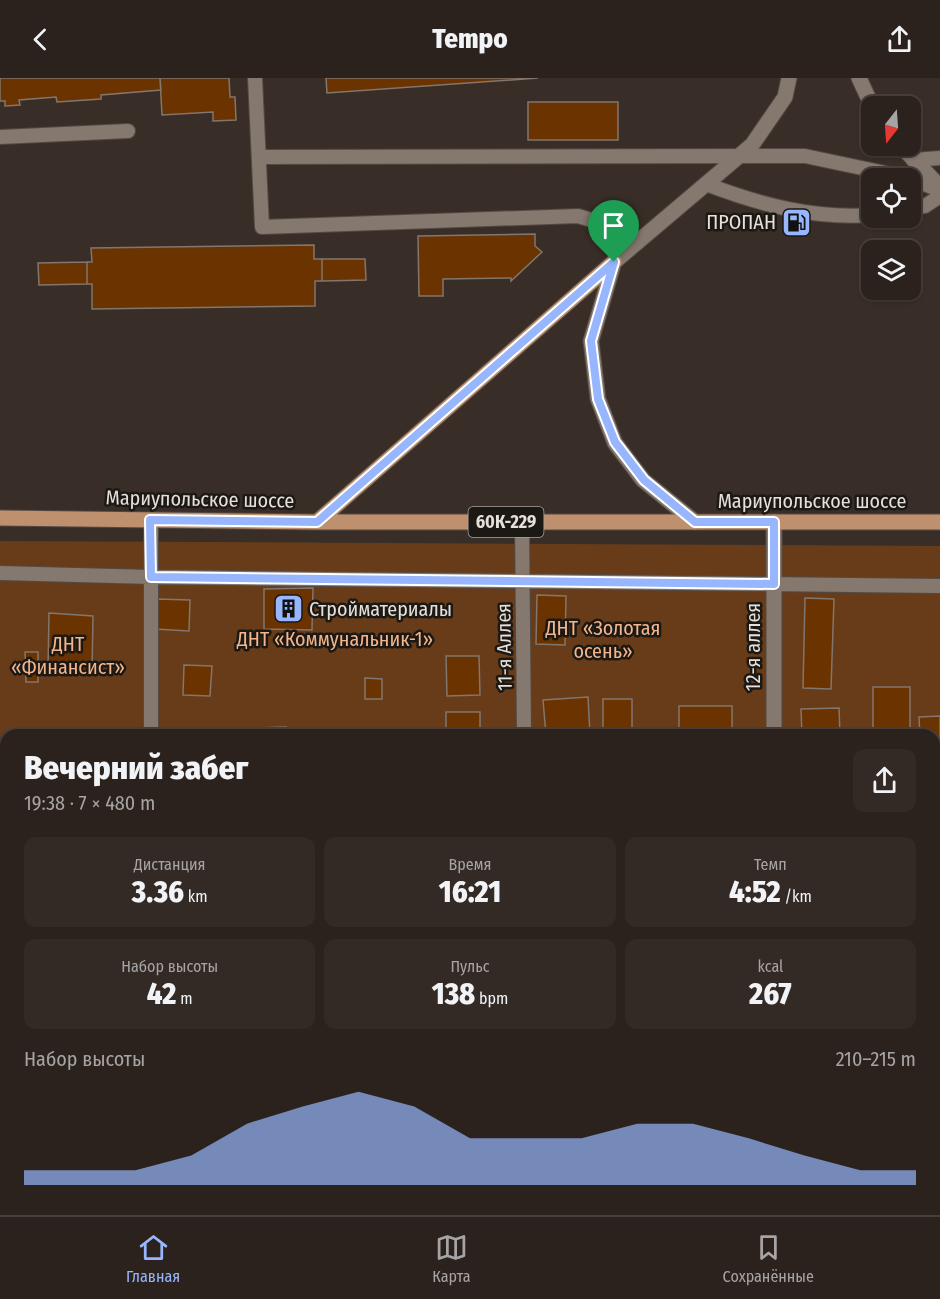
<!DOCTYPE html>
<html lang="ru">
<head>
<meta charset="utf-8">
<style>
  body { margin:0; font-family:"Fira Sans Condensed",sans-serif; background:#332a26; color:#f1f3f6; height:100vh; display:flex; flex-direction:column; font-size:22px; white-space:nowrap }
  * { box-sizing:border-box; margin:0 }
  p { font-size:20px; color:#a6a4a4 }
  .icon { flex:none; width:33px; height:33px; fill:none; stroke:currentColor; stroke-width:2; stroke-linecap:round; stroke-linejoin:round }
  .map { position:relative; flex:1; overflow:hidden }
  .sheet { position:absolute; left:0px; top:651px; width:940px; height:486px; display:flex; flex-direction:column; background:#2b221d; border-radius:18px 18px 0 0; box-shadow:0 2px 4px #0004,0 0 0 2px #473f3b }
  .sheet>* { flex:none }
  .needle { width:39px; rotate:197deg }
  .buttons { position:absolute; left:861px; top:18px; display:grid; gap:12px }
  .buttons a { display:grid; place-items:center; width:60px; height:60px; border-radius:12px; background:#2b221d; box-shadow:0 2px 4px #0004,0 0 0 2px #473f3b; font-size:30px }
  .pin { position:absolute; display:grid; place-items:center; width:51px; height:51px; color:#fff; margin:-62px -26px; border-radius:50% 50% 50% 0; rotate:-45deg; box-shadow:0 0 6px #0007 }
  .pin .icon { rotate:45deg }
  .round { display:grid; place-items:center; flex:none; width:63px; height:63px; border-radius:12px; background:#332a26 }
  .summary { display:flex; align-items:center; justify-content:space-between; height:102px; padding:0 24px }
  h1 { font-size:33px; font-weight:800; line-height:45px }
  .metrics { display:grid; grid-template-columns:repeat(3,1fr); gap:9px; height:102px; padding:6px 24px }
  .metrics div { display:grid; align-content:center; border-radius:12px; background:#332a26; text-align:center }
  .metrics b { font-size:30px; font-weight:800 }
  .metrics small { font-size:16px; font-weight:400 }
  .metrics p { font-size:16px }
  .chart { height:168px; padding:12px 24px }
  .chart p { display:flex; justify-content:space-between }
  .chart svg { width:100%; height:108px; margin-top:6px; fill:#97b6fd; opacity:.7 }
  header { display:flex; justify-content:space-between; align-items:center; height:78px; padding:0 24px; background:#2b221d; font-size:27px; font-weight:800 }
  .menu { display:flex; justify-content:space-around; align-items:center; height:84px; border-top:2px solid #473f3b; background:#2b221d; font-size:16px; color:#a6a4a4 }
  .menu a { display:grid; justify-items:center; gap:3px }
  .menu .active { color:#97b6fd }
  .map>svg:first-child { display:block }
</style>
</head>
<body>
<header><svg class="icon" aria-label="back" viewBox="0 0 24 24"><path d="M15 5l-7 7 7 7"/></svg>Tempo<svg class="icon" aria-label="share" viewBox="0 0 24 24"><path d="M12 15V3M7 8l5-5 5 5M5 13v7h14v-7"/></svg></header>
<div class="map">
<svg width="940" height="1137" viewBox="0 0 940 1137">
  <rect width="100%" height="100%" fill="#392e27"/>
  <path fill="#683c19" fill-rule="evenodd" d="M 0,463 L 940,468 L 940,1137 L 0,1137 ZM 6,657 L 934,657 L 934,1131 L 6,1131 Z"/>
  <path fill="#6a3300" stroke="#82766e" stroke-width="1.5" d="M 0,0 L 160,0 L 161,12 L 101,17 L 101,21 L 57,24 L 56,19 L 19,22 L 20,27 L 5,28 L 5,23 L 0,23 Z
    M 160,0 L 229,0 L 230,19 L 235,19 L 236,42 L 213,43 L 213,34 L 162,37 Z
    M 326,0 L 538,0 L 327,15 Z
    M 528,24 L 618,24 L 618,62 L 528,62 Z
    M 535,156 L 535,168 L 542,174 L 511,203 L 511,200 L 443,201 L 443,218 L 419,218 L 418,158 Z
    M 314,167 L 314,181 L 322,181 L 322,203 L 315,203 L 315,228 L 92,231 L 92,206 L 87,206 L 87,184 L 92,184 L 91,170 Z
    M 322,181 L 365,181 L 366,202 L 322,203 Z
    M 87,184 L 87,206 L 39,207 L 38,185 Z
    M 313,510 L 312,552 L 264,551 L 264,511 Z
    M 537,517 L 566,518 L 565,567 L 536,566 Z
    M 805,520 L 834,521 L 831,611 L 803,610 Z
    M 156,521 L 190,522 L 189,553 L 155,551 Z
    M 49,535 L 93,538 L 92,592 L 48,592 Z
    M 25,574 L 38,574 L 38,604 L 26,604 Z
    M 446,578 L 479,578 L 480,617 L 447,618 Z
    M 184,587 L 212,588 L 210,618 L 183,617 Z
    M 365,600 L 382,601 L 382,621 L 365,621 Z
    M 873,609 L 910,609 L 910,657 L 873,657 Z
    M 588,619 L 590,657 L 546,657 L 543,622 Z
    M 603,621 L 632,621 L 632,657 L 603,657 Z
    M 679,628 L 732,628 L 732,657 L 679,657 Z
    M 839,630 L 840,657 L 802,657 L 801,631 Z
    M 446,634 L 480,634 L 480,657 L 446,657 Z
    M 940,638 L 940,663 L 934,663 L 934,657 L 920,657 L 919,639 Z
    M 286,649 L 286,657 L 253,657 L 253,650 Z
    M 934,690 L 940,690 L 940,723 L 934,723 Z
    M 0,746 L 6,746 L 6,766 L 0,766 Z
    M 934,817 L 940,817 L 940,874 L 934,874 Z
    M 0,827 L 6,828 L 6,845 L 0,845 Z
    M 0,856 L 6,856 L 6,892 L 0,892 Z
    M 0,952 L 6,952 L 6,987 L 0,987 Z
    M 934,970 L 940,970 L 940,1013 L 934,1013 Z
    M 0,1035 L 6,1035 L 6,1072 L 0,1072 Z
    M 535,1131 L 585,1131 L 585,1137 L 535,1137 Z
    M 845,1131 L 881,1131 L 881,1137 L 845,1137 Z"/>
  <g fill="none" stroke-linecap="round" stroke-linejoin="round">
    <defs>
      <path id="lane" d="M 255,0 L 262,149 L 578,138 L 629,153 L 638,164
        M 0,59 L 128,53
        M 259,79 L 805,78 L 909,100
        M 913,82 L 940,80
        M 910,101 L 940,112
        M 706,106 C 761,127 813,141 872,137
        M 910,131 L 925,128 L 940,118
        M 151,442 L 151,657
        M 522,444 L 524,657
        M 0,495 L 151,499 L 940,508
        M 0,788 L 6,788
        M 934,798 L 940,798
        M 0,1022 L 6,1022
        M 934,1030 L 940,1030
        M 529,1131 L 529,1137
        M 151,1137 L 151,1131"/>
      <path id="street" d="M 774,444 L 774,657
        M 775,1131 L 775,1137"/>
      <path id="secondary" d="M 859,0 L 872,28
        M 901,68 L 940,109
        M 695,444 L 643,402 L 615,365 L 598,321 L 591,263 L 614,184 L 752,67 L 785,19 L 789,0"/>
      <path id="primary" d="M 0,440 L 317,444 L 940,444
        M 317,444 L 614,184"/>
    </defs>
    <use href="#lane" stroke="#534a45" stroke-width="16"/>
    <use href="#street" stroke="#534a45" stroke-width="17"/>
    <use href="#secondary" stroke="#534a45" stroke-width="17"/>
    <use href="#primary" stroke="#534a45" stroke-width="17"/>
    <use href="#lane" stroke="#84786f" stroke-width="14"/>
    <use href="#street" stroke="#84786f" stroke-width="15"/>
    <use href="#secondary" stroke="#84786f" stroke-width="15"/>
    <use href="#primary" stroke="#bf906e" stroke-width="15"/>
  </g>
  <g fill="none" stroke-linecap="round" stroke-linejoin="round">
    <defs>
      <path id="route" d="M 614,184 L 591,263 L 598,321 L 615,364 L 644,402 L 695,444 L 774,444 L 774,506 L 151,499 L 150,442 L 317,444 Z"/>
    </defs>
    <use href="#route" stroke="#fff" stroke-width="12"/>
    <use href="#route" stroke="#97b6fd" stroke-width="8"/>
  </g>
  <defs>
    <symbol id="fuel-square" viewBox="-11 -11 22 22"><rect x="-9" y="-9" width="18" height="18" rx="4" fill="#97b6fd" stroke="#1c1814"/><path d="M-5.5-6h7V0h2V4h1.3V-2.5L3-4.5l.8-.8L6-3V5H2.5V1h-1V6h-7ZM-4.2-4.7v3.2H.2V-4.7Z" fill="#111"/></symbol>
    <symbol id="building-square" viewBox="-11 -11 22 22"><rect x="-9" y="-9" width="18" height="18" rx="4" fill="#97b6fd" stroke="#1c1814"/><path d="M-4-6H4V6H1V3H-1V6H-4ZM-2.5-4.3h1.7v1.8h-1.7ZM.8-4.3h1.7v1.8H.8ZM-2.5-1h1.7V.8h-1.7ZM.8-1h1.7V.8H.8Z" fill="#111"/></symbol>
  </defs>
  <g fill-rule="evenodd">
    <use href="#fuel-square" x="780" y="128" width="33" height="33"/>
    <use href="#building-square" x="272" y="514" width="33" height="33"/>
  </g>
  <g text-anchor="middle" stroke-width="5" stroke-linejoin="round" paint-order="stroke">
    <rect fill="#1c1814" stroke="#a9a39f" stroke-width="1.5" x="468.5" y="429" width="75" height="30" rx="4.5"/>
    <g font-size="18" font-weight="bold" fill="#e6dfda">
      <text x="506" y="450">60К-229</text>
    </g>
    <g font-size="20" fill="#e6dfda" stroke="#1c1814" text-anchor="end">
      <text x="776" y="151">ПРОПАН</text>
      <text x="309" y="538" text-anchor="start">Стройматериалы</text>
    </g>
    <g font-size="20" fill="#e6dfda" stroke="#1c1814">
      <text transform="translate(200 421) rotate(1)" y="7">Мариупольское шоссе</text>
      <text x="812" y="430">Мариупольское шоссе</text>
      <text transform="translate(504 569) rotate(-91)" y="7">11-я Аллея</text>
      <text transform="translate(753 569) rotate(-90)" y="7">12-я аллея</text>
    </g>
    <g font-size="20" fill="#f3b58b" stroke="#1c1814">
      <text x="603" y="557">ДНТ «Золотая<tspan x="603" dy="23">осень»</tspan></text>
      <text x="335" y="568">ДНТ «Коммунальник-1»</text>
      <text x="68" y="573">ДНТ<tspan x="68" dy="23">«Финансист»</tspan></text>
    </g>
  </g>
</svg>
<div class="buttons">
<a><svg class="needle" viewBox="-14 -14 28 28"><path d="M0-13l5 13h-10z" fill="#e53935"/><path d="M0 13l5-13h-10z" fill="#a6a4a4"/></svg></a>
<a><svg class="icon" aria-label="locate" viewBox="0 0 24 24"><circle cx="12" cy="12" r="6"/><path d="M12 2v4M12 18v4M2 12h4M18 12h4"/></svg></a>
<a><svg class="icon" aria-label="layers" viewBox="0 0 24 24"><path d="M12 4l9 5-9 5-9-5zM3 14l9 5 9-5"/></svg></a>
</div>
<div class="pin" style="left:614px;top:184px;background:#1e9e55"><svg class="icon" aria-label="arrive" viewBox="0 0 24 24"><path d="M6 21V4h12l-3 4 3 4H6"/></svg></div>
<section class="sheet">
<div class="summary"><div><h1>Вечерний забег</h1><p>19:38 · 7 × 480 m</p></div><a class="round"><svg class="icon" aria-label="share" viewBox="0 0 24 24"><path d="M12 15V3M7 8l5-5 5 5M5 13v7h14v-7"/></svg></a></div>
<div class="metrics">
<div><p>Дистанция</p><b>3.36<small> km</small></b></div>
<div><p>Время</p><b>16:21</b></div>
<div><p>Темп</p><b>4:52<small> /km</small></b></div>
</div>
<div class="metrics">
<div><p>Набор высоты</p><b>42<small> m</small></b></div>
<div><p>Пульс</p><b>138<small> bpm</small></b></div>
<div><p>kcal</p><b>267</b></div>
</div>
<div class="chart"><p><span>Набор высоты</span>210–215 m</p>
<svg viewBox="0 0 160 44" preserveAspectRatio="none"><path d="M0 44V38L10 38L20 38L30 32L40 19L50 12L60 6L70 12L80 25L90 25L100 25L110 19L120 19L130 25L140 32L150 38L160 38V44z"/></svg>
</div>
</section>
</div>
<nav class="menu">
<a class="active"><svg class="icon" aria-label="home" viewBox="0 0 24 24"><path d="M3 11l9-7 9 7M6 9v11h12V9"/></svg>Главная</a>
<a><svg class="icon" aria-label="map" viewBox="0 0 24 24"><path d="M3 6l6-2 6 2 6-2v14l-6 2-6-2-6 2zM9 4v14M15 6v14"/></svg>Карта</a>
<a><svg class="icon" aria-label="saved" viewBox="0 0 24 24"><path d="M7 4h10v16l-5-4-5 4z"/></svg>Сохранённые</a>
</nav>
</body>
</html>
